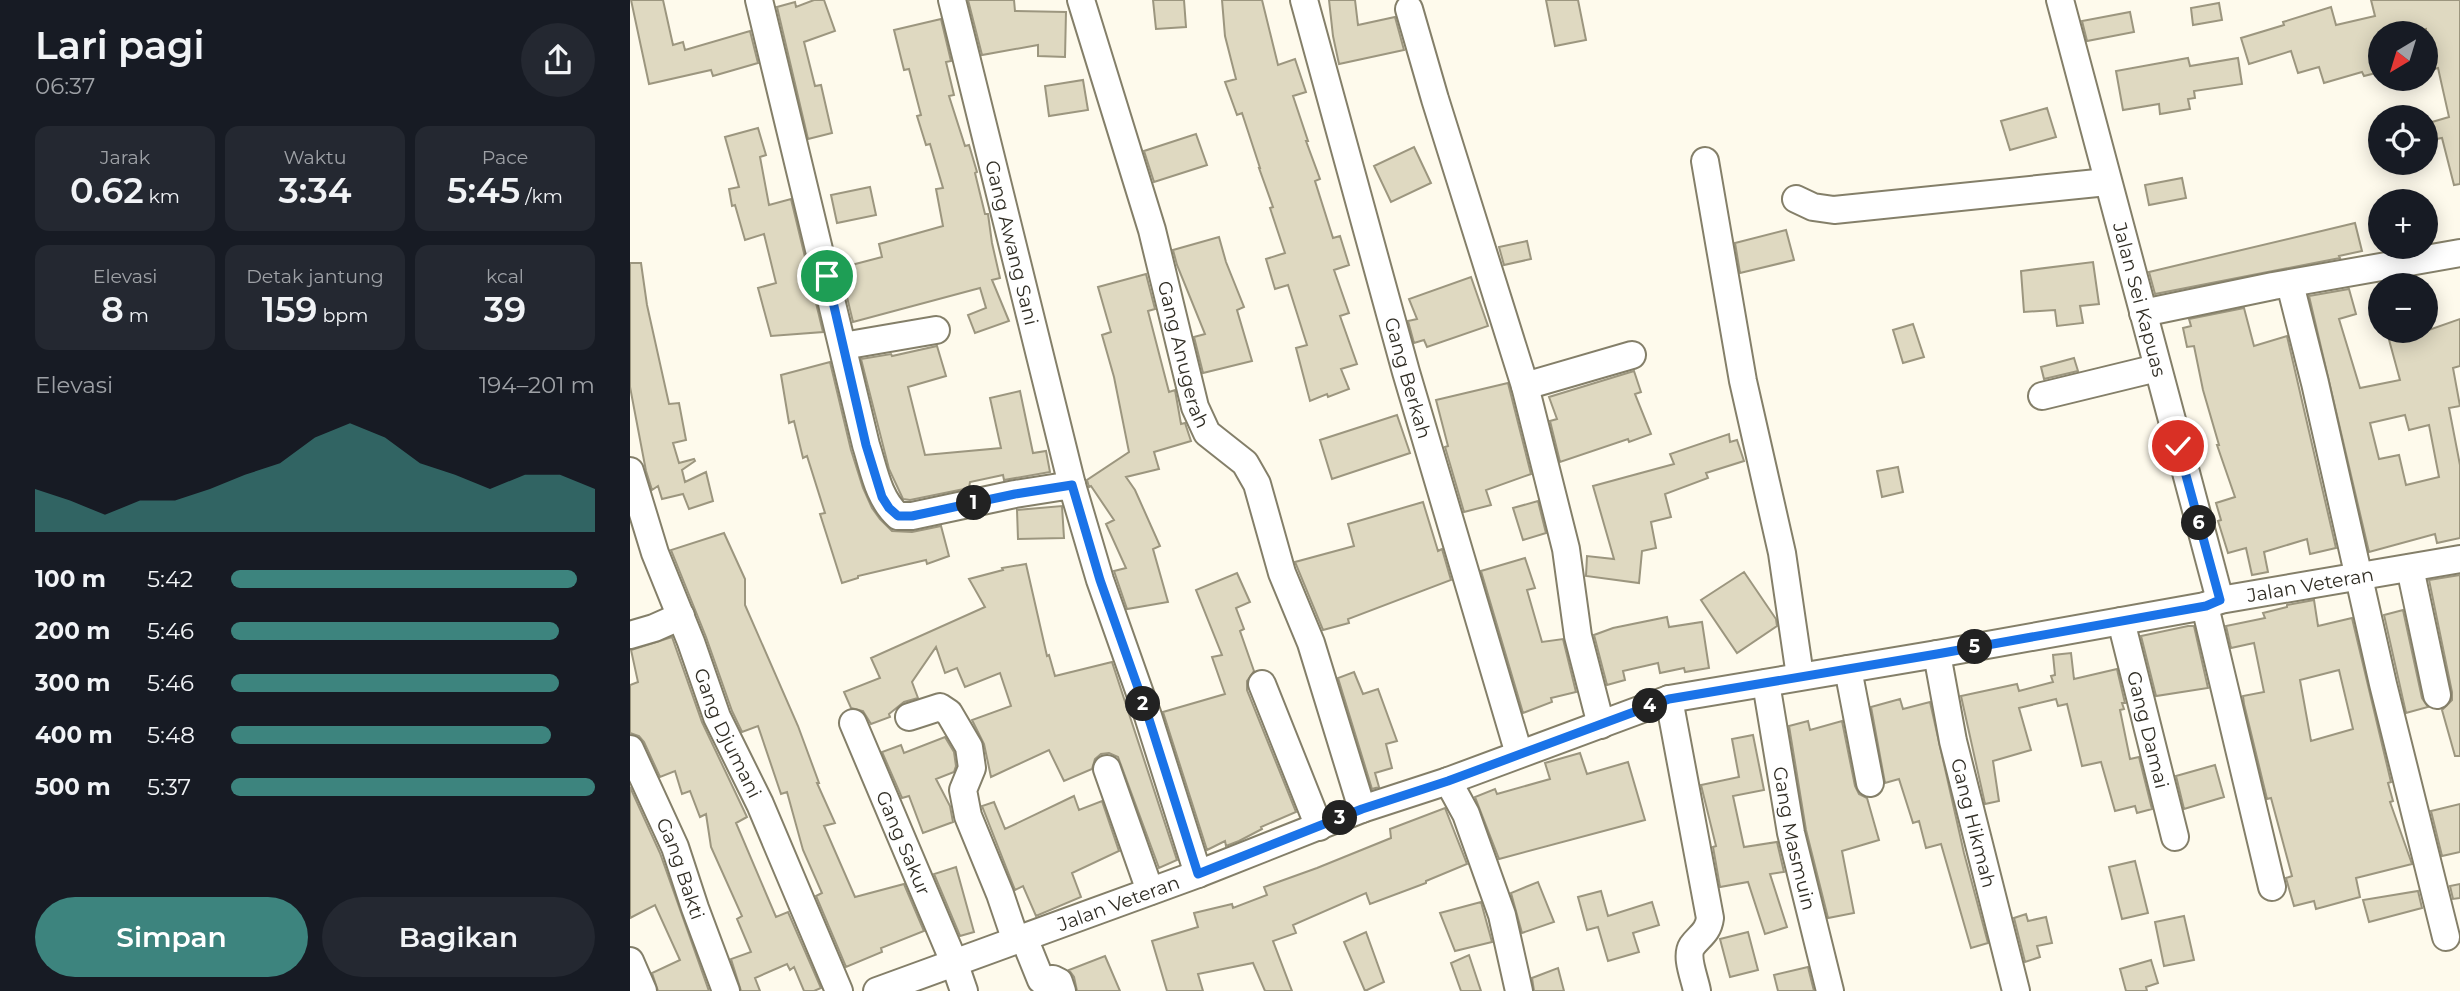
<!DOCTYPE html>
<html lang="id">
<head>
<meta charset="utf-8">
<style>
  body { margin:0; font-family:Montserrat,sans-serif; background:#242831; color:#f1f3f6; height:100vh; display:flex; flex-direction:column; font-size:26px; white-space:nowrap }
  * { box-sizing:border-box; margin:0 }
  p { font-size:23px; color:#9ea1a6 }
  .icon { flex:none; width:38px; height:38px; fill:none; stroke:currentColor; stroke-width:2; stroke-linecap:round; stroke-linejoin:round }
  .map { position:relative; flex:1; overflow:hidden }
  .panel { display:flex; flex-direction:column; background:#171b24; width:630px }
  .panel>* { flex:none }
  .needle { width:46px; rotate:218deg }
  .fabs { position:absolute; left:1738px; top:21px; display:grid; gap:14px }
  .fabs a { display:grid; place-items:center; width:70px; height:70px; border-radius:50%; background:#171b24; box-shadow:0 4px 18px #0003; font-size:35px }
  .pin { position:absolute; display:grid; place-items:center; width:60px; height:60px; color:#fff; margin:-30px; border:4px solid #fff; border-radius:50%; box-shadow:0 2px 7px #0007 }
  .km { position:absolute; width:35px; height:35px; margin:-18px; border-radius:50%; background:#222; color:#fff; font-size:19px; line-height:35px; text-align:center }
  .round { display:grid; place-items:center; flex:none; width:74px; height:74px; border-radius:37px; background:#242831 }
  .summary { display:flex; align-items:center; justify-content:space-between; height:119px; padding:0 35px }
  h1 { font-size:38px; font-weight:600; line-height:52px }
  .figures { display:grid; grid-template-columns:repeat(3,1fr); gap:10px; height:119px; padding:7px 35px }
  .figures div { display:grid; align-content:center; border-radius:14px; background:#242831; text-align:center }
  .figures b { font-size:35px; font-weight:600 }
  .figures small { font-size:19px; font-weight:400 }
  .figures p { font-size:19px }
  .chart { height:196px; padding:14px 35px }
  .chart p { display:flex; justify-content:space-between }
  .chart svg { width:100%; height:126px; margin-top:7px; fill:#3d847e; opacity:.7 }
  .action { display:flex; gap:14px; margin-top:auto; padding:14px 35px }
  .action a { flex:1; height:80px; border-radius:42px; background:#3d847e; color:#fff; font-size:28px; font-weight:600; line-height:80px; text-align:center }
  .action a+a { background:#242831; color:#f1f3f6 }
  ul { padding:0 35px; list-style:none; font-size:23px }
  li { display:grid; grid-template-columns:112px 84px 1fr; align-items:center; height:52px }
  li i { height:18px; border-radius:9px; background:#3d847e }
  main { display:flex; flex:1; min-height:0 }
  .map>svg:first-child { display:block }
</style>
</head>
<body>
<main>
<section class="panel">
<div class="summary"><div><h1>Lari pagi</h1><p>06:37</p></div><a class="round"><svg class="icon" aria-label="share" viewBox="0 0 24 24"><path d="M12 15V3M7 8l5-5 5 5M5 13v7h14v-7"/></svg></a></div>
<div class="figures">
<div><p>Jarak</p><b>0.62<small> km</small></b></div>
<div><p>Waktu</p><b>3:34</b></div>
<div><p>Pace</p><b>5:45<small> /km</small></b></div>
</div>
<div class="figures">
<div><p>Elevasi</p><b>8<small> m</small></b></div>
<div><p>Detak jantung</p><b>159<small> bpm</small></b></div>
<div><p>kcal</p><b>39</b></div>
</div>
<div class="chart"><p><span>Elevasi</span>194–201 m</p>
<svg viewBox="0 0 160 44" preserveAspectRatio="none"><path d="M0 44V29L10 33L20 38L30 33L40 33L50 29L60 24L70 20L80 11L90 6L100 11L110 20L120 24L130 29L140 24L150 24L160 29V44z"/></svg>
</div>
<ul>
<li><b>100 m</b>5:42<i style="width:95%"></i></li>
<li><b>200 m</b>5:46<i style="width:90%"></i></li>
<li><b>300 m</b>5:46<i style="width:90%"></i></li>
<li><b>400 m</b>5:48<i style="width:88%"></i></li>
<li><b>500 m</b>5:37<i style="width:100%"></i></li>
</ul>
<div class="action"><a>Simpan</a><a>Bagikan</a></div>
</section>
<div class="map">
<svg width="1830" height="991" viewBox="0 0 1830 991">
  <rect width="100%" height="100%" fill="#fefaec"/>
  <path fill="#dfd9c1" stroke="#9c967f" stroke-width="2" fill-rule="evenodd" d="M 1,0 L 33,0 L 43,45 L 53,42 L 55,50 L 120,31 L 128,63 L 83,76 L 81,70 L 19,84 Z
    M 184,0 L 194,0 L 205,31 L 174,42 L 185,86 L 191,85 L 202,133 L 178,139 L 147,7 L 165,2 L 166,7 Z
    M 338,0 L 384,0 L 385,11 L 436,12 L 435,57 L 408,56 L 408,45 L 352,55 Z
    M 523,0 L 554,0 L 556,27 L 526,29 Z
    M 592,0 L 632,0 L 648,65 L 665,59 L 676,92 L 663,96 L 678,141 L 676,141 L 690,179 L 685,181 L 703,238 L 710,236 L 719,265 L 704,270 L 719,313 L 710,316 L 727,364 L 711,369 L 719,389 L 698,397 L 697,394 L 680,401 L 666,348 L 677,345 L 658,285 L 645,289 L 636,259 L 655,253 L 640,208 L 643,207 L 629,168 L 630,168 L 612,113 L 607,115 L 595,82 L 606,79 L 595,36 Z
    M 699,0 L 725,0 L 728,25 L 765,17 L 774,50 L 709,64 L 703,36 Z
    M 916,0 L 948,0 L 956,40 L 925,46 Z
    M 1741,0 L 1830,0 L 1830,184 L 1824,185 L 1812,138 L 1806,139 L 1802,122 L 1819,117 L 1808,68 L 1796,71 L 1796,29 L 1777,33 L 1750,33 L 1750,72 L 1734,76 L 1732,72 L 1694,83 L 1689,67 L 1668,73 L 1661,51 L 1619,64 L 1611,38 L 1654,25 L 1653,22 L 1701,7 L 1706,25 L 1745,16 Z
    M 1589,3 L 1592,20 L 1563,25 L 1561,8 Z
    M 1500,12 L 1504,32 L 1457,41 L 1452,21 Z
    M 311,19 L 321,61 L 316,62 L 324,95 L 319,96 L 335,146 L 339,145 L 347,172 L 345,173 L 355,214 L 358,214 L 362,243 L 370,278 L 362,280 L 379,321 L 345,333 L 338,315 L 356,308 L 350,288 L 223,322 L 210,268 L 252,257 L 249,244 L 313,226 L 306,189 L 313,188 L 300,144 L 296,145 L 287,116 L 291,115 L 279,69 L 274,70 L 264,30 Z
    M 1558,58 L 1560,66 L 1608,58 L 1612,84 L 1564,91 L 1565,98 L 1558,99 L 1560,109 L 1530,114 L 1529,104 L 1493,110 L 1486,71 Z
    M 453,80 L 458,110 L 419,116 L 415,86 Z
    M 1417,108 L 1426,137 L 1380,150 L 1371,121 Z
    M 128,128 L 136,155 L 130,157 L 139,205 L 161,199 L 193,332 L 141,336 L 128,288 L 146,283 L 134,234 L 115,240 L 105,205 L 102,206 L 99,189 L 109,187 L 95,137 Z
    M 566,134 L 577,165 L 524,182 L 514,151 Z
    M 784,147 L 801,183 L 761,202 L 744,166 Z
    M 1552,178 L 1556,198 L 1519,205 L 1515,185 Z
    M 240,187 L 246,215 L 207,223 L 201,195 Z
    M 1725,223 L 1732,251 L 1709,256 L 1710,258 L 1525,294 L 1519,272 Z
    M 1156,230 L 1164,260 L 1110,273 L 1105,243 Z
    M 589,237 L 596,262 L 614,307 L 607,310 L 622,361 L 573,373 L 564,337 L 575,334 L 547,265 L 543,250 Z
    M 897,241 L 901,259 L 874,265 L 869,247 Z
    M 1463,262 L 1469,304 L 1450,306 L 1453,323 L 1427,326 L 1425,310 L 1394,312 L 1391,271 Z
    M 0,263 L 11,263 L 17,305 L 39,404 L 49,403 L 56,440 L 43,443 L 49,463 L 64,459 L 65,461 L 52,470 L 55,482 L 76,472 L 83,501 L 59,509 L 53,494 L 32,499 L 28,486 L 22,490 L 16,471 L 0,387 Z
    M 516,274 L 525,309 L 518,311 L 539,392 L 545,390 L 551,424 L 555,423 L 561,441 L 524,452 L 529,469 L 496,477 L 505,490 L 530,546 L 523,549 L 538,602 L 497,609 L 484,571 L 496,568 L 476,524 L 484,520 L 461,486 L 459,487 L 457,480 L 499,452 L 484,377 L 472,335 L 481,332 L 468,287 Z
    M 841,277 L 858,326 L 797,347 L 794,340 L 784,343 L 778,321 L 787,319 L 779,299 Z
    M 1719,289 L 1726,314 L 1709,319 L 1730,388 L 1770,380 L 1758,336 L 1777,331 L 1796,331 L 1830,319 L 1830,366 L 1823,368 L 1830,406 L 1819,408 L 1830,465 L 1830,538 L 1807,543 L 1805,534 L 1739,552 L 1679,296 ZM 1775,415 L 1779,430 L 1799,425 L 1809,477 L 1776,485 L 1769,455 L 1749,459 L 1740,423 Z
    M 1614,308 L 1624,346 L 1657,336 L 1706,548 L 1680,554 L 1677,539 L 1634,552 L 1638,572 L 1622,575 L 1616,548 L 1598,553 L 1588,521 L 1591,520 L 1586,503 L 1605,497 L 1587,445 L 1589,445 L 1573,390 L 1564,346 L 1557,347 L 1553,328 L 1561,326 L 1559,319 Z
    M 1283,324 L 1294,357 L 1273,363 L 1263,330 Z
    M 307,346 L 316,376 L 278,387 L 295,455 L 371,448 L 360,398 L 390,391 L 403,453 L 416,451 L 420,472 L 374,480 L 373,475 L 340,482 L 339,488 L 280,500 L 273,499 L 259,469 L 231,359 L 261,354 L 262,356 Z
    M 1444,358 L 1448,371 L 1414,379 L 1411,367 Z
    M 200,362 L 221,450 L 233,488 L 242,508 L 250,519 L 262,531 L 282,532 L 311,526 L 319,556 L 297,564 L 296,560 L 228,576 L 228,578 L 212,583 L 190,514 L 195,513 L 177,456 L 173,458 L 164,421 L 159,423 L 151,375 Z
    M 1004,371 L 1011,392 L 1005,394 L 1021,434 L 999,442 L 998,439 L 930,462 L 920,421 L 927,419 L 919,397 Z
    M 878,383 L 901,474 L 856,490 L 861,505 L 834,512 L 815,447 L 818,446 L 806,400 Z
    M 767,415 L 780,453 L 702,479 L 690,440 Z
    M 1099,434 L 1100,442 L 1107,440 L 1114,461 L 1076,473 L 1078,478 L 1035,494 L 1041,517 L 1021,522 L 1026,548 L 1012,551 L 1009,583 L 956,576 L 957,556 L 984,559 L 963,486 L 1044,464 L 1040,454 Z
    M 1268,467 L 1273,492 L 1252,497 L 1247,471 Z
    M 908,501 L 916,533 L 893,540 L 883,508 Z
    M 793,502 L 808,551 L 812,549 L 821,580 L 718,619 L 719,623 L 693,630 L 665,562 L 724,546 L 718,524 Z
    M 432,506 L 434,538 L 388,539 L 387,510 Z
    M 94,533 L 115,579 L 115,605 L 168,726 L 189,783 L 187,783 L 205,823 L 194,826 L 225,897 L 274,884 L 294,931 L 251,948 L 252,952 L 216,967 L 186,896 L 192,893 L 173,850 L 157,792 L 151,794 L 128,726 L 112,732 L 102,711 L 76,637 L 41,550 Z
    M 895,558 L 905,588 L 897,590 L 912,642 L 933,639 L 946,692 L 921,698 L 922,702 L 893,713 L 851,571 Z
    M 396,564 L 417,656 L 419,655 L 425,676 L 482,662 L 547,860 L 529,868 L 488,757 L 479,753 L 471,754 L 465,759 L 462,769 L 434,781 L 419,750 L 361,777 L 354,744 L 342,720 L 381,706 L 370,673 L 335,687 L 327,668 L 315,673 L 306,647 L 282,682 L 288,698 L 274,702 L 259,714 L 260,717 L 241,724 L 233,711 L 221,708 L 214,692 L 250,678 L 241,658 L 355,607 L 339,579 L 373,570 L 372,568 Z
    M 1114,572 L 1146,619 L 1147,626 L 1107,653 L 1071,600 Z
    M 607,573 L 620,602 L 606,608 L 614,629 L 610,631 L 624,671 L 617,681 L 617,690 L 666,812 L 631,827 L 632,829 L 609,841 L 596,846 L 595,841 L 577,850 L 533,712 L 595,694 L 582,657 L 592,655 L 566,590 Z
    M 1830,575 L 1830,756 L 1825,756 L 1812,710 L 1822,700 L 1822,692 L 1799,580 Z
    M 1684,600 L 1688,626 L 1722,618 L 1761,782 L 1758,783 L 1763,801 L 1760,802 L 1782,864 L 1726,878 L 1730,897 L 1686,909 L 1684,901 L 1664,906 L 1656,878 L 1662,876 L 1641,798 L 1637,799 L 1614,704 L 1613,696 L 1634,692 L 1624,643 L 1601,648 L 1596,626 L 1635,618 L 1633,613 L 1657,607 L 1657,605 ZM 1709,670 L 1723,729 L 1681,741 L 1670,680 Z
    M 1773,610 L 1792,698 L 1798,707 L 1776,713 L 1754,615 Z
    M 1037,617 L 1039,627 L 1072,622 L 1079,668 L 1055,672 L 1054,668 L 1030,673 L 1028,663 L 993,671 L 995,680 L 977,685 L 964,635 L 983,628 Z
    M 1558,626 L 1564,626 L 1578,688 L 1526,696 L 1511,636 Z
    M 42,637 L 72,722 L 117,817 L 106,823 L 146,917 L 158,912 L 191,988 L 184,991 L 174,991 L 164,967 L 160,970 L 157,964 L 125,978 L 130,991 L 111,991 L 101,959 L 121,952 L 107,919 L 112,916 L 81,847 L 76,814 L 70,817 L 60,791 L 52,794 L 45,771 L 30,777 L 14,742 L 9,736 L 0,733 L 0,685 L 8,682 L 1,650 Z
    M 1441,653 L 1444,679 L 1487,669 L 1495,703 L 1492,703 L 1494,709 L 1490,710 L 1500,759 L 1509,757 L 1522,809 L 1507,813 L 1505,806 L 1485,811 L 1471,762 L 1452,766 L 1437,704 L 1428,706 L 1426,699 L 1389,708 L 1401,750 L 1363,761 L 1369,801 L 1355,804 L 1331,696 L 1387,684 L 1389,691 L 1423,682 L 1421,676 L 1425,675 L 1423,655 Z
    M 724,672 L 733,694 L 748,689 L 767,741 L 756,744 L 762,768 L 745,773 L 749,787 L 742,789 L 708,678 Z
    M 1270,699 L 1273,709 L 1300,702 L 1334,853 L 1358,943 L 1341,948 L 1311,844 L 1296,848 L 1289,821 L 1283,823 L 1269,779 L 1255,783 L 1241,707 Z
    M 1178,721 L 1180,730 L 1212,721 L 1225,786 L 1229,794 L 1237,798 L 1249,840 L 1212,851 L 1224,913 L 1198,918 L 1176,830 L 1159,726 Z
    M 1123,735 L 1134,790 L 1103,796 L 1114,847 L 1147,842 L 1154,872 L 1140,874 L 1157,927 L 1135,934 L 1118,882 L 1090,887 L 1083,847 L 1086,846 L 1071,785 L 1109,777 L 1102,739 Z
    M 315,737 L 324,752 L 326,766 L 324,772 L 306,779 L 320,806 L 323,822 L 293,833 L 279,796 L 272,798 L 252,752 L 271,745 L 274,753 Z
    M 950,753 L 957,774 L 998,762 L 1015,820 L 869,859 L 845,797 L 865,789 L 867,794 L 920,779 L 915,763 Z
    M 1585,765 L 1594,797 L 1554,809 L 1546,776 Z
    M 0,787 L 30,853 L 79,991 L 28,991 L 22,973 L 50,960 L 25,905 L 0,918 Z
    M 444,796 L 449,810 L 472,801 L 489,851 L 442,873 L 451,897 L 406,916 L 393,886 L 385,890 L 352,806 L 364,802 L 375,829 Z
    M 1830,804 L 1830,852 L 1812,856 L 1801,811 Z
    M 815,808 L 837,864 L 796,881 L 796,883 L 740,904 L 736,893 L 663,925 L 666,933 L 643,941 L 662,991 L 635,991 L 623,963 L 568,974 L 573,991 L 537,991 L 522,941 L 568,927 L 564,913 L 602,904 L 603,908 L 637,895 L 634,887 L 687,868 L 761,838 L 760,829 Z
    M 1505,861 L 1518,913 L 1492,919 L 1479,867 Z
    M 326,867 L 344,932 L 330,936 L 304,874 Z
    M 908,882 L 924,922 L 892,933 L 881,893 Z
    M 1830,884 L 1830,898 L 1823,899 L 1820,886 Z
    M 971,891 L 978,916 L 1022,902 L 1029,925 L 1003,933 L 1009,952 L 978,961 L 968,927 L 957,930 L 948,897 Z
    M 1788,891 L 1792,908 L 1739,922 L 1733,900 Z
    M 851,902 L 862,942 L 825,951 L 810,913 Z
    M 1396,914 L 1398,921 L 1416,917 L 1422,943 L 1407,946 L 1410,957 L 1395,962 L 1384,918 Z
    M 1554,916 L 1564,960 L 1534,966 L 1525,922 Z
    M 736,932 L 754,982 L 735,991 L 714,942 Z
    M 1118,932 L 1128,970 L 1100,977 L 1090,939 Z
    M 839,955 L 851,991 L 831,991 L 821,963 Z
    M 475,956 L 490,991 L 447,991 L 444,977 L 439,970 Z
    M 1521,960 L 1528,983 L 1516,987 L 1517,991 L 1496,991 L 1490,969 Z
    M 1178,967 L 1184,991 L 1148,991 L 1144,975 Z
    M 928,968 L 934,991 L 904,991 L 902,978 Z"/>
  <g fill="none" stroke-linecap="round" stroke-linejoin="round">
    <defs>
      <g id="minor">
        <path d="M 129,0 L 236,445 C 244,470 248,498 268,516 L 282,516 L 385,494 L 442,485 L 470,580 L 518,716 L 568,874"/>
        <path id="s1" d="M 322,0 L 442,485"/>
        <path id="s2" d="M 451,0 L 522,230 L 565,407 L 577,433 L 615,463 L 627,484 L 652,573 L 681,643 L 732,809"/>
        <path id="s3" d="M 674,0 L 776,372 L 889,754"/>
        <path id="s4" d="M 1430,0 L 1590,600"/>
        <path d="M 779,9 L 805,99 L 895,386 L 936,549 L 948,636 L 971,725"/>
        <path d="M 1075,161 L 1113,381 L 1152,553 L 1170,676"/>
        <path d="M 1166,199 L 1183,207 L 1204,210 L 1477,182"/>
        <path d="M 1660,284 L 1685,383 L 1753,684 L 1816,937"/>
        <path d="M 1513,313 L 1643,286 L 1830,253"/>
        <path d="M 213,346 L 306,330"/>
        <path d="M 895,386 L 1002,355"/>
        <path d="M 1412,396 L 1527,368"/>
        <path id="s5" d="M 0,471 L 25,553 L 61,642 L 87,717 L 130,804 L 209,991"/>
        <path d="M 1780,568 L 1807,695"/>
        <path d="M 1575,606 L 1642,887"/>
        <path id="s6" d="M 1491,621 L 1545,837"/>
        <path d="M 0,635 L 24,628 L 51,616"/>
        <path id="s7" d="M 1307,654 L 1323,741 L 1386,991"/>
        <path d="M 1218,669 L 1240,783"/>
        <path id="s8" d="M 1136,683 L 1161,833 L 1200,991"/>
        <path d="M 632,684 L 689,827"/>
        <path d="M 1039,699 L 1080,918 C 1078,933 1069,936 1062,946 C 1055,957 1065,979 1067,991"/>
        <path d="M 279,717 L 310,707 L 319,713 L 339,747 L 342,768 L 333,790 L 338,816 L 370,894 L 386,941"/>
        <path id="s9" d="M 223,723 L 324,962 L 334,991"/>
        <path id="s10" d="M 0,749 L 45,847 L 65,908 L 96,991"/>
        <path d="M 477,769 L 520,891"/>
        <path d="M 818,781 L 836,814 L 872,915 L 889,991"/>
        <path d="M 394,938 L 411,980 L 423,979 L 429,982 L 432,991"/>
        <path d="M 0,961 L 13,991"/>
        <path id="s11" d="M 247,991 L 568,874 L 732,809 L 818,781 L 1039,699 L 1307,654 L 1575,606 L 1590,600 L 1830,559"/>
      </g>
    </defs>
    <use href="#minor" stroke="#847f69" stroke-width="30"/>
    <use href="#minor" stroke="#fff" stroke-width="26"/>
  </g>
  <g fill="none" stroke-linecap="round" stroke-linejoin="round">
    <defs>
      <path id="route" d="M 197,276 L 236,445 L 252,497 L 259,508 L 268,516 L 282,516 L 385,494 L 442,485 L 470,580 L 518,716 L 568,874 L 732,809 L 818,781 L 1039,699 L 1307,654 L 1576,606 L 1590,600 L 1548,446"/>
    </defs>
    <use href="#route" stroke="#fff" stroke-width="14"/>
    <use href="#route" stroke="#1a73e8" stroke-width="9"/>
  </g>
  <g text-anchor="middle" stroke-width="5" stroke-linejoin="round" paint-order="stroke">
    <g font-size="19" fill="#312e25" stroke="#fefaec">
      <text dy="7" stroke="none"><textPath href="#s1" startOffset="250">Gang Awang Sani</textPath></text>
      <text dy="7" stroke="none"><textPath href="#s4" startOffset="310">Jalan Sei Kapuas</textPath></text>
      <text dy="7" stroke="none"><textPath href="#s2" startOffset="369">Gang Anugerah</textPath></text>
      <text dy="7" stroke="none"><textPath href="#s3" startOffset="392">Gang Berkah</textPath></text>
      <text dy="7" stroke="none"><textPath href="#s11" startOffset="1496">Jalan Veteran</textPath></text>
      <text dy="7" stroke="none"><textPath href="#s6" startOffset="112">Gang Damai</textPath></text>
      <text dy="7" stroke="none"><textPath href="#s5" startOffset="280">Gang Djumani</textPath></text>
      <text dy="7" stroke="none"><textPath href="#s7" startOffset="173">Gang Hikmah</textPath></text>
      <text dy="7" stroke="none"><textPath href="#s8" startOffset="158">Gang Masmuin</textPath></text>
      <text dy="7" stroke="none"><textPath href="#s9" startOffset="130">Gang Sakur</textPath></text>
      <text dy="7" stroke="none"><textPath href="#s10" startOffset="130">Gang Bakti</textPath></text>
      <text dy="7" stroke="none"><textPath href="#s11" startOffset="257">Jalan Veteran</textPath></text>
    </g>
  </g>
</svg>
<div class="fabs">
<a><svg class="needle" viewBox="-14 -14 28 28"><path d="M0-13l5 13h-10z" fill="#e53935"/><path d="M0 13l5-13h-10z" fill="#9ea1a6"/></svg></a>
<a><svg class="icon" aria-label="locate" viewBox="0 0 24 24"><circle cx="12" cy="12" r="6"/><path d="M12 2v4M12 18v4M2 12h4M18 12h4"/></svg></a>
<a>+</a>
<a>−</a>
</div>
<div class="pin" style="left:197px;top:276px;background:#1e9e55"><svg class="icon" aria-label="arrive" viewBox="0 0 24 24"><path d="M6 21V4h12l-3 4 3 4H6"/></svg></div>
<div class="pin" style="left:1548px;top:446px;background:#d93025"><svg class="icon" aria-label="check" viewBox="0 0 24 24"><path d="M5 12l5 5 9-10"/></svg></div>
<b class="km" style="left:344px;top:503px">1</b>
<b class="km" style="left:513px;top:704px">2</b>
<b class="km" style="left:710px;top:818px">3</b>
<b class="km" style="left:1020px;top:706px">4</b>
<b class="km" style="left:1345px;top:647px">5</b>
<b class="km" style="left:1569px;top:523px">6</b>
</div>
</main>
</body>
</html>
